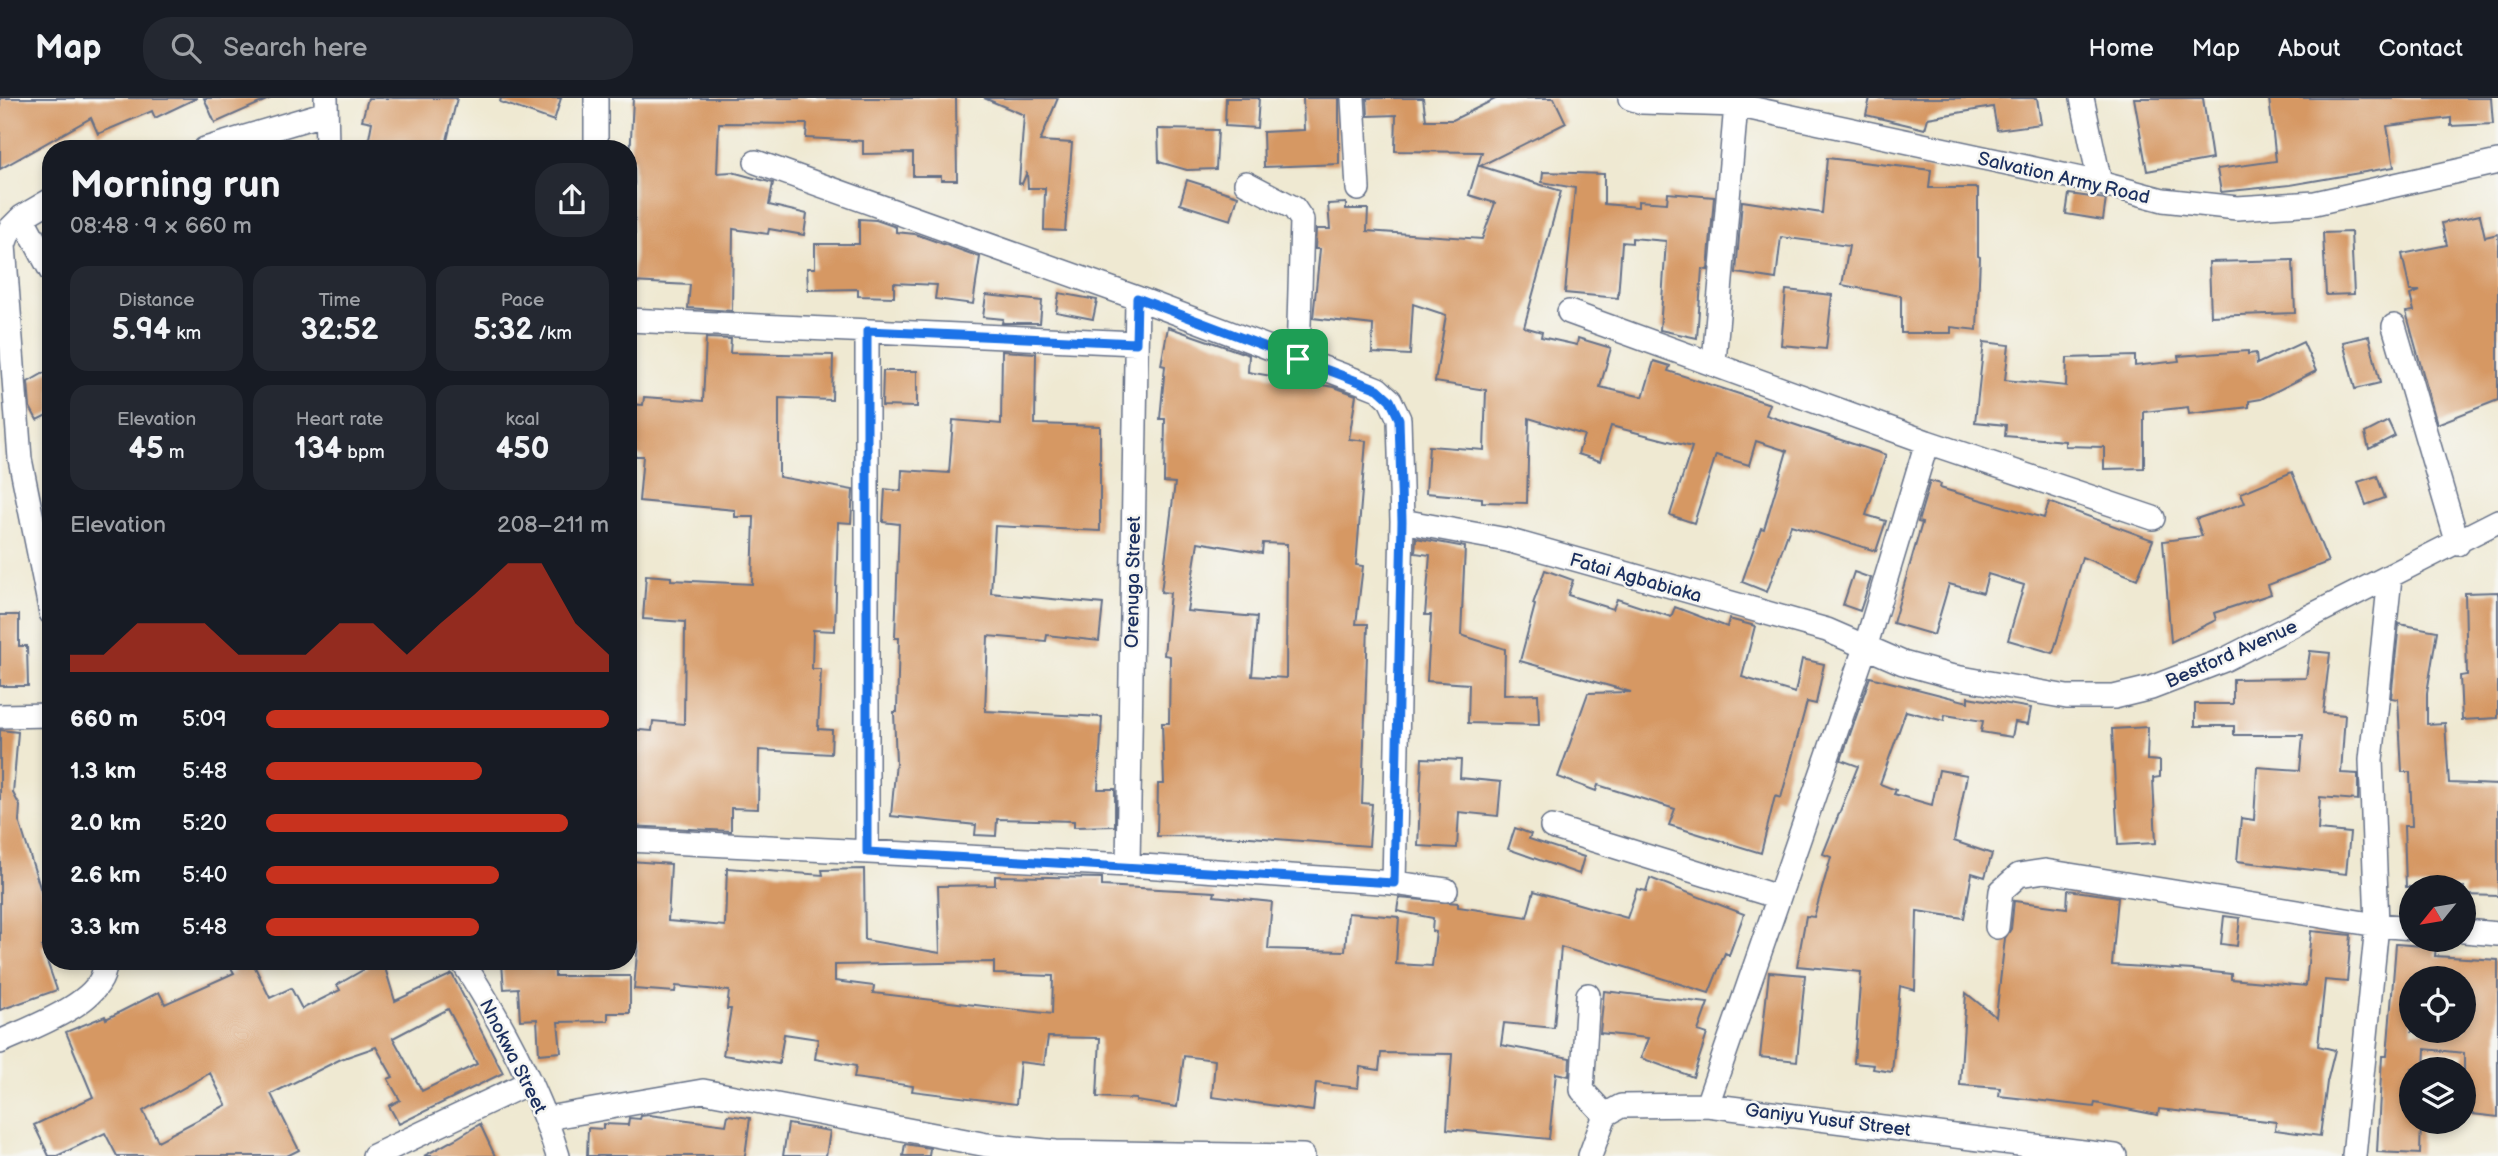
<!DOCTYPE html>
<html lang="en">
<head>
<meta charset="utf-8">
<style>
  body { margin:0; font-family:"Balsamiq Sans",sans-serif; background:#242831; color:#f1f3f6; height:100vh; display:flex; flex-direction:column; font-size:26px; white-space:nowrap }
  * { box-sizing:border-box; margin:0 }
  p { font-size:23px; color:#9ea1a6 }
  .icon { flex:none; width:38px; height:38px; fill:none; stroke:currentColor; stroke-width:2; stroke-linecap:round; stroke-linejoin:round }
  .map { position:relative; flex:1; overflow:hidden }
  .panel { position:absolute; left:42px; top:42px; width:595px; height:830px; display:flex; flex-direction:column; background:#171b24; border-radius:28px; box-shadow:0 4px 10px #0003 }
  .panel>* { flex:none }
  .needle { width:46px; rotate:240deg }
  .buttons { position:absolute; left:2399px; top:777px; display:grid; gap:14px }
  .buttons a { display:grid; place-items:center; width:77px; height:77px; border-radius:50%; background:#171b24; box-shadow:0 4px 10px #0003; font-size:35px }
  .pin { position:absolute; display:grid; place-items:center; width:60px; height:60px; color:#fff; margin:-30px; border-radius:14px; box-shadow:0 4px 10px #0006 }
  .round { display:grid; place-items:center; flex:none; width:74px; height:74px; border-radius:28px; background:#242831 }
  .headline { display:flex; align-items:center; justify-content:space-between; height:119px; padding:0 28px }
  h1 { font-size:38px; font-weight:600; line-height:52px }
  .stats { display:grid; grid-template-columns:repeat(3,1fr); gap:10px; height:119px; padding:7px 28px }
  .stats div { display:grid; align-content:center; border-radius:18px; background:#242831; text-align:center }
  .stats b { font-size:30px; font-weight:600 }
  .stats small { font-size:19px; font-weight:400 }
  .stats p { font-size:19px }
  .chart { height:196px; padding:14px 28px }
  .chart p { display:flex; justify-content:space-between }
  .chart svg { width:100%; height:126px; margin-top:7px; fill:#c8321e; opacity:.7 }
  ul { padding:0 28px; list-style:none; font-size:23px }
  li { display:grid; grid-template-columns:112px 84px 1fr; align-items:center; height:52px }
  li i { height:18px; border-radius:9px; background:#c8321e }
  header { display:flex; align-items:center; gap:42px; box-sizing:border-box; height:98px; padding:0 35px; background:#171b24; border-bottom:2px solid #363941 }
  header strong { font-size:33px }
  nav { display:flex; gap:38px; margin-inline-start:auto; font-size:24px }
  .search { width:490px; height:63px; background:#242831; display:flex; align-items:center; gap:18px; box-sizing:border-box; padding:0 24px; border-radius:28px; color:#9ea1a6; font-size:26px }
  .map>svg:first-child { display:block }
</style>
</head>
<body>
<header>
<strong>Map</strong>
<div class="search"><svg class="icon" aria-label="search" viewBox="0 0 24 24"><circle cx="10" cy="10" r="6"/><path d="M15 15l6 6"/></svg>Search here</div>
<nav><a>Home</a><a>Map</a><a>About</a><a>Contact</a></nav>
</header>
<div class="map">
<svg width="2498" height="1058" viewBox="0 0 2498 1058">
  <rect width="100%" height="100%" fill="#f6f6f2"/>
  <filter id="ink" filterUnits="userSpaceOnUse"><feTurbulence type="fractalNoise" baseFrequency=".0143" numOctaves="2"/><feDisplacementMap in="SourceGraphic" scale="14" xChannelSelector="R" yChannelSelector="G"/><feConvolveMatrix kernelMatrix="1 2 1 2 8 2 1 2 1" color-interpolation-filters="sRGB"/></filter>
  <filter id="wash" filterUnits="userSpaceOnUse"><feTurbulence type="fractalNoise" baseFrequency=".00686" numOctaves="4" result="noise"/><feDisplacementMap in="SourceGraphic" scale="28" xChannelSelector="R" yChannelSelector="G"/><feGaussianBlur stdDeviation="1.57" result="paint"/><feColorMatrix in="noise" values="0 0 0 0 0 0 0 0 0 0 0 0 0 0 0 0 0 1.4 0 .05"/><feComposite in="paint" operator="in"/></filter>
  <g filter="url(#wash)">
    <rect width="100%" height="100%" fill="#efe9d2"/>
    <g id="blocks">
      <path fill="#d69864" fill-rule="evenodd" d="M 0,0 L 197,0 L 155,20 L 152,13 L 98,36 L 91,20 L 0,71 Z
        M 204,0 L 271,0 L 215,25 Z
        M 368,0 L 457,0 L 445,51 L 367,51 L 372,24 L 362,22 Z
        M 501,0 L 561,0 L 554,23 L 500,4 Z
        M 633,0 L 956,0 L 957,82 L 941,82 L 941,78 L 913,78 L 913,55 L 863,56 L 863,43 L 806,40 L 807,26 L 719,25 L 717,75 L 732,74 L 773,85 L 769,107 L 807,116 L 804,137 L 769,131 L 768,136 L 733,131 L 732,213 L 688,210 L 690,187 L 632,184 L 635,157 L 634,61 L 630,61 Z
        M 984,0 L 1058,0 L 1040,43 L 1072,45 L 1065,133 L 1044,132 L 1045,90 L 1028,90 L 1027,74 L 1022,86 L 1019,85 L 1024,17 Z
        M 1226,0 L 1259,0 L 1257,30 L 1225,28 Z
        M 1303,0 L 1339,0 L 1339,66 L 1264,69 L 1263,34 L 1304,32 Z
        M 1367,0 L 1423,0 L 1426,22 L 1453,22 L 1497,0 L 1554,0 L 1566,25 L 1480,68 L 1561,93 L 1524,229 L 1542,234 L 1541,239 L 1577,247 L 1578,240 L 1611,250 L 1600,289 L 1643,299 L 1654,263 L 1670,268 L 1668,273 L 1770,306 L 1766,317 L 1886,357 L 1866,417 L 1886,423 L 1876,453 L 1791,427 L 1767,494 L 1742,484 L 1761,430 L 1764,431 L 1787,353 L 1756,343 L 1749,367 L 1716,357 L 1694,425 L 1670,417 L 1692,349 L 1611,328 L 1600,363 L 1578,356 L 1584,337 L 1529,320 L 1527,405 L 1482,404 L 1482,400 L 1426,395 L 1429,348 L 1484,352 L 1486,292 L 1435,284 L 1446,217 L 1413,206 L 1410,257 L 1372,255 L 1373,227 L 1313,220 L 1320,151 L 1315,151 L 1316,131 L 1330,131 L 1328,106 L 1346,105 L 1346,111 L 1368,111 L 1367,133 L 1482,141 L 1495,105 L 1469,97 L 1482,54 L 1395,53 L 1396,17 L 1368,18 Z
        M 1870,0 L 2037,0 L 2041,26 L 1997,32 L 1993,9 L 1928,20 L 1925,31 L 1866,17 Z
        M 2134,0 L 2203,0 L 2212,61 L 2147,73 Z
        M 2269,0 L 2491,0 L 2493,26 L 2451,28 L 2451,20 L 2387,28 L 2394,69 L 2290,87 L 2221,94 L 2217,71 L 2276,63 Z
        M 1158,31 L 1218,32 L 1216,71 L 1187,72 L 1159,64 Z
        M 1827,60 L 1931,72 L 1929,90 L 1978,90 L 1978,158 L 1980,159 L 1977,232 L 1951,229 L 1951,235 L 1901,235 L 1901,198 L 1842,187 L 1849,148 L 1781,139 L 1776,181 L 1736,175 L 1742,103 L 1822,115 Z
        M 1543,74 L 1604,76 L 1604,106 L 1638,109 L 1638,103 L 1667,105 L 1668,95 L 1714,99 L 1708,172 L 1702,171 L 1697,240 L 1660,232 L 1666,143 L 1632,140 L 1632,145 L 1622,144 L 1618,200 L 1565,195 L 1575,90 L 1542,84 Z
        M 1187,82 L 1238,98 L 1231,122 L 1180,106 Z
        M 2069,96 L 2106,101 L 2103,122 L 2066,116 Z
        M 2480,117 L 2485,139 L 2498,136 L 2498,302 L 2437,326 L 2406,214 L 2414,213 L 2410,197 L 2420,193 L 2410,193 L 2402,156 L 2447,147 L 2442,125 Z
        M 859,121 L 876,122 L 896,129 L 896,134 L 915,136 L 980,159 L 973,206 L 935,201 L 937,187 L 894,185 L 894,199 L 858,198 L 858,191 L 808,192 L 807,170 L 815,170 L 815,146 L 859,146 Z
        M 2351,134 L 2354,196 L 2326,197 L 2323,135 Z
        M 2293,162 L 2295,215 L 2211,218 L 2209,164 Z
        M 1786,192 L 1832,197 L 1826,251 L 1781,247 Z
        M 1059,195 L 1097,202 L 1093,221 L 1056,214 Z
        M 986,197 L 1042,203 L 1040,225 L 1002,225 L 1003,221 L 983,219 Z
        M 1168,229 L 1249,257 L 1248,274 L 1334,289 L 1356,297 L 1349,341 L 1366,343 L 1356,467 L 1363,468 L 1356,526 L 1368,526 L 1362,705 L 1372,706 L 1369,748 L 1250,739 L 1157,738 L 1158,686 L 1164,686 L 1162,625 L 1169,625 L 1170,558 L 1164,557 L 1170,495 L 1161,494 L 1175,385 L 1164,384 L 1165,321 L 1160,321 L 1165,268 L 1161,267 ZM 1198,444 L 1262,455 L 1263,445 L 1287,446 L 1286,580 L 1252,578 L 1257,519 L 1187,513 Z
        M 2369,238 L 2380,285 L 2355,291 L 2343,244 Z
        M 706,240 L 731,241 L 730,255 L 833,257 L 832,302 L 779,300 L 779,379 L 853,392 L 851,425 L 838,424 L 835,533 L 813,532 L 812,571 L 821,571 L 818,631 L 832,632 L 831,656 L 759,652 L 758,711 L 731,710 L 731,733 L 628,728 L 628,631 L 652,633 L 653,623 L 684,626 L 685,524 L 643,521 L 646,477 L 671,479 L 671,482 L 752,486 L 754,419 L 735,419 L 735,412 L 639,403 L 643,358 L 628,358 L 628,306 L 643,307 L 644,299 L 703,303 Z
        M 1984,244 L 2009,247 L 2005,282 L 2066,288 L 2067,260 L 2135,258 L 2135,268 L 2179,263 L 2178,258 L 2248,253 L 2248,256 L 2256,255 L 2257,266 L 2303,244 L 2316,273 L 2261,301 L 2249,303 L 2249,309 L 2189,316 L 2188,309 L 2144,314 L 2144,370 L 2104,371 L 2104,349 L 2065,348 L 2065,343 L 2005,338 L 2006,327 L 1975,324 Z
        M 1002,253 L 1036,255 L 1035,326 L 1100,328 L 1100,433 L 995,428 L 991,495 L 1103,506 L 1099,543 L 1047,537 L 1046,543 L 988,538 L 985,613 L 1102,619 L 1098,691 L 1115,691 L 1115,728 L 1074,729 L 1074,723 L 997,721 L 996,738 L 975,737 L 976,727 L 891,718 L 896,664 L 894,614 L 897,614 L 899,540 L 895,540 L 899,426 L 883,424 L 885,391 L 901,393 L 902,372 L 949,375 L 953,322 L 1001,326 Z
        M 51,271 L 51,315 L 37,322 L 30,309 L 28,284 Z
        M 883,273 L 917,273 L 917,309 L 882,308 Z
        M 2388,323 L 2395,338 L 2369,351 L 2365,335 Z
        M 2292,374 L 2328,464 L 2268,487 L 2271,496 L 2214,515 L 2216,522 L 2171,544 L 2163,443 L 2202,438 L 2196,421 L 2245,405 L 2241,395 Z
        M 2377,378 L 2385,400 L 2366,407 L 2358,384 Z
        M 1930,383 L 1941,386 L 1940,390 L 2044,420 L 2049,404 L 2153,442 L 2137,481 L 2082,459 L 2053,555 L 2008,542 L 2024,487 L 1988,476 L 1983,495 L 1949,486 L 1934,537 L 1893,525 L 1922,425 L 1918,424 Z
        M 1416,440 L 1465,449 L 1461,537 L 1505,551 L 1504,597 L 1538,596 L 1539,627 L 1468,625 L 1469,586 L 1427,583 L 1431,517 L 1425,517 L 1430,457 L 1415,455 Z
        M 1545,472 L 1573,482 L 1568,497 L 1613,511 L 1617,501 L 1671,519 L 1675,509 L 1727,529 L 1729,521 L 1755,528 L 1742,579 L 1795,595 L 1802,561 L 1824,566 L 1816,606 L 1807,604 L 1781,700 L 1775,698 L 1761,755 L 1669,727 L 1675,711 L 1598,687 L 1596,693 L 1558,679 L 1588,595 L 1631,594 L 1520,563 L 1535,507 L 1533,506 Z
        M 1854,474 L 1871,480 L 1860,513 L 1843,507 Z
        M 2498,494 L 2498,620 L 2462,622 L 2460,578 L 2467,577 L 2465,495 Z
        M 0,517 L 19,517 L 19,548 L 27,548 L 28,588 L 0,588 Z
        M 2399,526 L 2437,533 L 2427,595 L 2427,626 L 2445,625 L 2449,685 L 2498,687 L 2498,798 L 2464,797 L 2464,789 L 2406,789 L 2404,728 L 2412,728 L 2410,674 L 2402,674 L 2398,601 L 2391,600 Z
        M 2310,553 L 2330,555 L 2323,615 L 2345,617 L 2341,675 L 2358,676 L 2358,702 L 2320,699 L 2318,732 L 2350,735 L 2346,776 L 2237,763 L 2241,720 L 2254,722 L 2257,669 L 2300,672 L 2303,637 L 2234,637 L 2234,628 L 2195,628 L 2195,606 L 2233,606 L 2233,581 L 2306,580 Z
        M 1870,579 L 1968,604 L 1968,599 L 2031,610 L 2028,626 L 2015,624 L 2012,639 L 1981,634 L 1983,623 L 1945,617 L 1944,623 L 1906,613 L 1880,686 L 1896,692 L 1894,696 L 1932,707 L 1939,672 L 1967,677 L 1954,743 L 1992,756 L 1985,779 L 1972,775 L 1964,820 L 1917,813 L 1915,892 L 1900,888 L 1892,974 L 1873,971 L 1874,967 L 1854,965 L 1861,874 L 1797,868 L 1806,818 L 1814,819 L 1831,759 L 1823,756 L 1858,668 L 1841,662 Z
        M 2148,629 L 2147,662 L 2160,663 L 2160,679 L 2153,680 L 2156,745 L 2118,747 L 2112,631 Z
        M 0,632 L 18,634 L 13,695 L 20,708 L 19,723 L 44,802 L 51,800 L 51,846 L 42,849 L 57,892 L 0,912 Z
        M 1422,660 L 1461,662 L 1460,680 L 1501,684 L 1498,718 L 1459,714 L 1457,750 L 1418,748 Z
        M 1515,730 L 1531,736 L 1529,741 L 1584,759 L 1579,776 L 1508,751 Z
        M 630,763 L 671,766 L 668,823 L 725,828 L 727,770 L 823,777 L 822,772 L 864,771 L 865,842 L 940,855 L 938,788 L 995,787 L 995,778 L 1102,780 L 1102,788 L 1215,794 L 1214,798 L 1272,804 L 1268,851 L 1345,853 L 1348,815 L 1399,819 L 1396,866 L 1432,868 L 1436,834 L 1432,833 L 1433,820 L 1397,813 L 1399,800 L 1458,805 L 1458,809 L 1527,819 L 1534,793 L 1627,820 L 1637,791 L 1646,793 L 1650,780 L 1744,816 L 1729,857 L 1725,855 L 1709,895 L 1561,849 L 1554,930 L 1504,925 L 1501,947 L 1570,960 L 1569,978 L 1556,975 L 1549,1041 L 1447,1031 L 1452,956 L 1381,955 L 1379,972 L 1360,969 L 1358,990 L 1316,985 L 1313,1013 L 1212,999 L 1215,962 L 1184,958 L 1177,1009 L 1136,1003 L 1136,1001 L 1097,999 L 1100,940 L 1048,939 L 1044,967 L 1020,964 L 1016,1006 L 912,993 L 913,988 L 854,980 L 856,968 L 815,961 L 818,941 L 784,936 L 779,966 L 723,957 L 731,911 L 727,911 L 729,893 L 676,888 L 675,894 L 634,891 L 638,844 L 628,843 ZM 994,864 L 994,876 L 1053,878 L 1052,916 L 873,895 L 874,888 L 835,883 L 835,867 Z
        M 2068,792 L 2118,799 L 2112,867 L 2193,872 L 2231,876 L 2231,881 L 2306,888 L 2311,833 L 2351,837 L 2347,884 L 2325,882 L 2318,948 L 2335,952 L 2327,984 L 2320,1038 L 2275,1032 L 2276,1024 L 2159,1011 L 2158,1017 L 2095,1005 L 2094,1009 L 2052,1004 L 1999,998 L 2000,990 L 1960,987 L 1966,895 L 1996,919 L 2005,840 L 2011,831 L 2014,803 L 2067,810 Z
        M 2224,818 L 2240,820 L 2237,848 L 2221,846 Z
        M 2396,846 L 2436,849 L 2435,858 L 2498,862 L 2498,1019 L 2464,1015 L 2464,955 L 2425,951 L 2424,971 L 2412,971 L 2412,1024 L 2421,1024 L 2420,1056 L 2377,1054 L 2382,958 L 2387,958 ZM 2412,880 L 2464,880 L 2464,933 L 2412,933 Z
        M 227,863 L 252,863 L 270,900 L 291,890 L 302,911 L 340,892 L 337,887 L 368,869 L 366,863 L 383,863 L 395,903 L 452,876 L 503,975 L 399,1026 L 389,1008 L 400,1002 L 388,981 L 393,979 L 376,949 L 341,961 L 271,996 L 299,1052 L 287,1058 L 117,1058 L 105,1035 L 57,1058 L 49,1058 L 34,1027 L 93,999 L 66,934 L 105,918 L 106,921 L 159,894 L 165,906 L 234,875 ZM 448,911 L 477,966 L 422,993 L 393,940 ZM 210,975 L 226,1007 L 158,1043 L 143,1013 Z
        M 554,863 L 555,878 L 630,878 L 630,915 L 608,915 L 608,923 L 558,924 L 561,954 L 539,956 L 537,921 L 520,922 L 518,890 L 504,891 L 502,866 Z
        M 1769,874 L 1805,877 L 1797,963 L 1760,959 Z
        M 1604,893 L 1708,905 L 1698,933 L 1707,936 L 1693,979 L 1641,960 L 1648,940 L 1600,935 Z
        M 649,1017 L 726,1027 L 728,1017 L 750,1020 L 745,1058 L 587,1058 L 588,1030 L 603,1031 L 603,1026 L 628,1027 L 629,1020 L 640,1021 L 641,1018 Z
        M 480,1026 L 495,1058 L 424,1058 L 457,1040 Z
        M 788,1026 L 830,1033 L 826,1058 L 783,1058 Z
        M 905,1046 L 930,1050 L 929,1058 L 903,1058 Z"/>
    </g>
  </g>
  <g filter="url(#ink)">
    <use href="#blocks" fill-opacity="0" stroke="#657087" stroke-width="2"/>
    <g fill="none" stroke-linecap="round" stroke-linejoin="round">
      <defs>
        <path id="minor" d="M 326,0 L 327,51
          M 596,0 L 596,51
          M 1353,0 L 1358,91
          M 1630,0 L 1642,4 L 1736,7 L 2100,85 L 2163,102 L 2237,110 L 2315,105 L 2498,64
          M 2082,0 L 2100,85
          M 205,51 L 326,15
          M 756,64 L 1137,200 L 1363,285 L 1378,291 L 1390,302 L 1399,321 L 1402,423 L 1394,785
          M 1246,85 L 1294,110 L 1302,122 L 1298,261
          M 22,119 L 51,102
          M 51,173 L 22,119 L 10,131 L 4,147 L 20,361 L 51,515
          M 1569,214 L 1927,344 L 2153,420
          M 628,222 L 1136,245
          M 2394,228 L 2458,446
          M 867,233 L 867,754
          M 1714,264 L 1736,7
          M 1402,423 L 1507,442 L 1827,532 L 1903,565 L 1950,578 L 2067,599 L 2114,599 L 2151,590 L 2224,562 L 2498,423
          M 0,618 L 51,617
          M 1552,729 L 1778,799
          M 628,742 L 1128,767 L 1394,785 L 1446,792
          M 1128,767 L 1137,200
          M 1997,829 L 2001,793 L 2019,777 L 2045,773 L 2377,827 L 2412,830
          M 2464,833 L 2498,836
          M 462,863 C 501,923 537,989 558,1058
          M 1588,897 L 1582,992 L 1605,1017
          M 0,944 C 29,930 111,903 104,863
          M 1707,1007 L 1865,550 L 1927,344
          M 547,1020 L 703,993 L 987,1047 L 1056,1054 L 1303,1058
          M 374,1058 L 530,984
          M 1590,1058 L 1605,1017 L 1621,1008 L 1707,1007 L 2115,1058
          M 2354,1058 L 2377,827 L 2371,662 L 2390,479"/>
      </defs>
      <use href="#minor" stroke="#657087" stroke-width="26"/>
      <use href="#minor" stroke="#fff" stroke-width="23"/>
    </g>
  </g>
  <g fill="none" stroke-linecap="round" stroke-linejoin="round" filter="url(#ink)">
    <defs>
      <path id="route" d="M 1137,200 L 1378,291 L 1390,302 L 1399,321 L 1402,423 L 1394,785 L 867,754 L 867,233 L 1136,245 Z"/>
    </defs>
    <use href="#route" stroke="#fff" stroke-width="14"/>
    <use href="#route" stroke="#1a73e8" stroke-width="9"/>
  </g>
  <g text-anchor="middle" stroke-width="5" stroke-linejoin="round" paint-order="stroke">
    <g font-size="19" fill="#1b2f5e" stroke="#f6f6f2">
      <text transform="translate(2064 79) rotate(13)" y="7">Salvation Army Road</text>
      <text transform="translate(1636 479) rotate(16)" y="7">Fatai Agbabiaka</text>
      <text transform="translate(1132 484) rotate(-89)" y="7">Orenuga Street</text>
      <text transform="translate(2231 555) rotate(-24)" y="7">Bestford Avenue</text>
      <text transform="translate(514 958) rotate(63)" y="7">Nnokwa Street</text>
      <text transform="translate(1828 1021) rotate(7)" y="7">Ganiyu Yusuf Street</text>
    </g>
  </g>
</svg>
<div class="buttons">
<a><svg class="needle" viewBox="-14 -14 28 28"><path d="M0-13l5 13h-10z" fill="#e53935"/><path d="M0 13l5-13h-10z" fill="#9ea1a6"/></svg></a>
<a><svg class="icon" aria-label="locate" viewBox="0 0 24 24"><circle cx="12" cy="12" r="6"/><path d="M12 2v4M12 18v4M2 12h4M18 12h4"/></svg></a>
<a><svg class="icon" aria-label="layers" viewBox="0 0 24 24"><path d="M12 4l9 5-9 5-9-5zM3 14l9 5 9-5"/></svg></a>
</div>
<div class="pin" style="left:1298px;top:261px;background:#1e9e55"><svg class="icon" aria-label="arrive" viewBox="0 0 24 24"><path d="M6 21V4h12l-3 4 3 4H6"/></svg></div>
<section class="panel">
<div class="headline"><div><h1>Morning run</h1><p>08:48 · 9 × 660 m</p></div><a class="round"><svg class="icon" aria-label="share" viewBox="0 0 24 24"><path d="M12 15V3M7 8l5-5 5 5M5 13v7h14v-7"/></svg></a></div>
<div class="stats">
<div><p>Distance</p><b>5.94<small> km</small></b></div>
<div><p>Time</p><b>32:52</b></div>
<div><p>Pace</p><b>5:32<small> /km</small></b></div>
</div>
<div class="stats">
<div><p>Elevation</p><b>45<small> m</small></b></div>
<div><p>Heart rate</p><b>134<small> bpm</small></b></div>
<div><p>kcal</p><b>450</b></div>
</div>
<div class="chart"><p><span>Elevation</span>208–211 m</p>
<svg viewBox="0 0 160 44" preserveAspectRatio="none"><path d="M0 44V38L10 38L20 27L30 27L40 27L50 38L60 38L70 38L80 27L90 27L100 38L110 27L120 17L130 6L140 6L150 27L160 38V44z"/></svg>
</div>
<ul>
<li><b>660 m</b>5:09<i style="width:100%"></i></li>
<li><b>1.3 km</b>5:48<i style="width:63%"></i></li>
<li><b>2.0 km</b>5:20<i style="width:88%"></i></li>
<li><b>2.6 km</b>5:40<i style="width:68%"></i></li>
<li><b>3.3 km</b>5:48<i style="width:62%"></i></li>
</ul>
</section>
</div>
</body>
</html>
